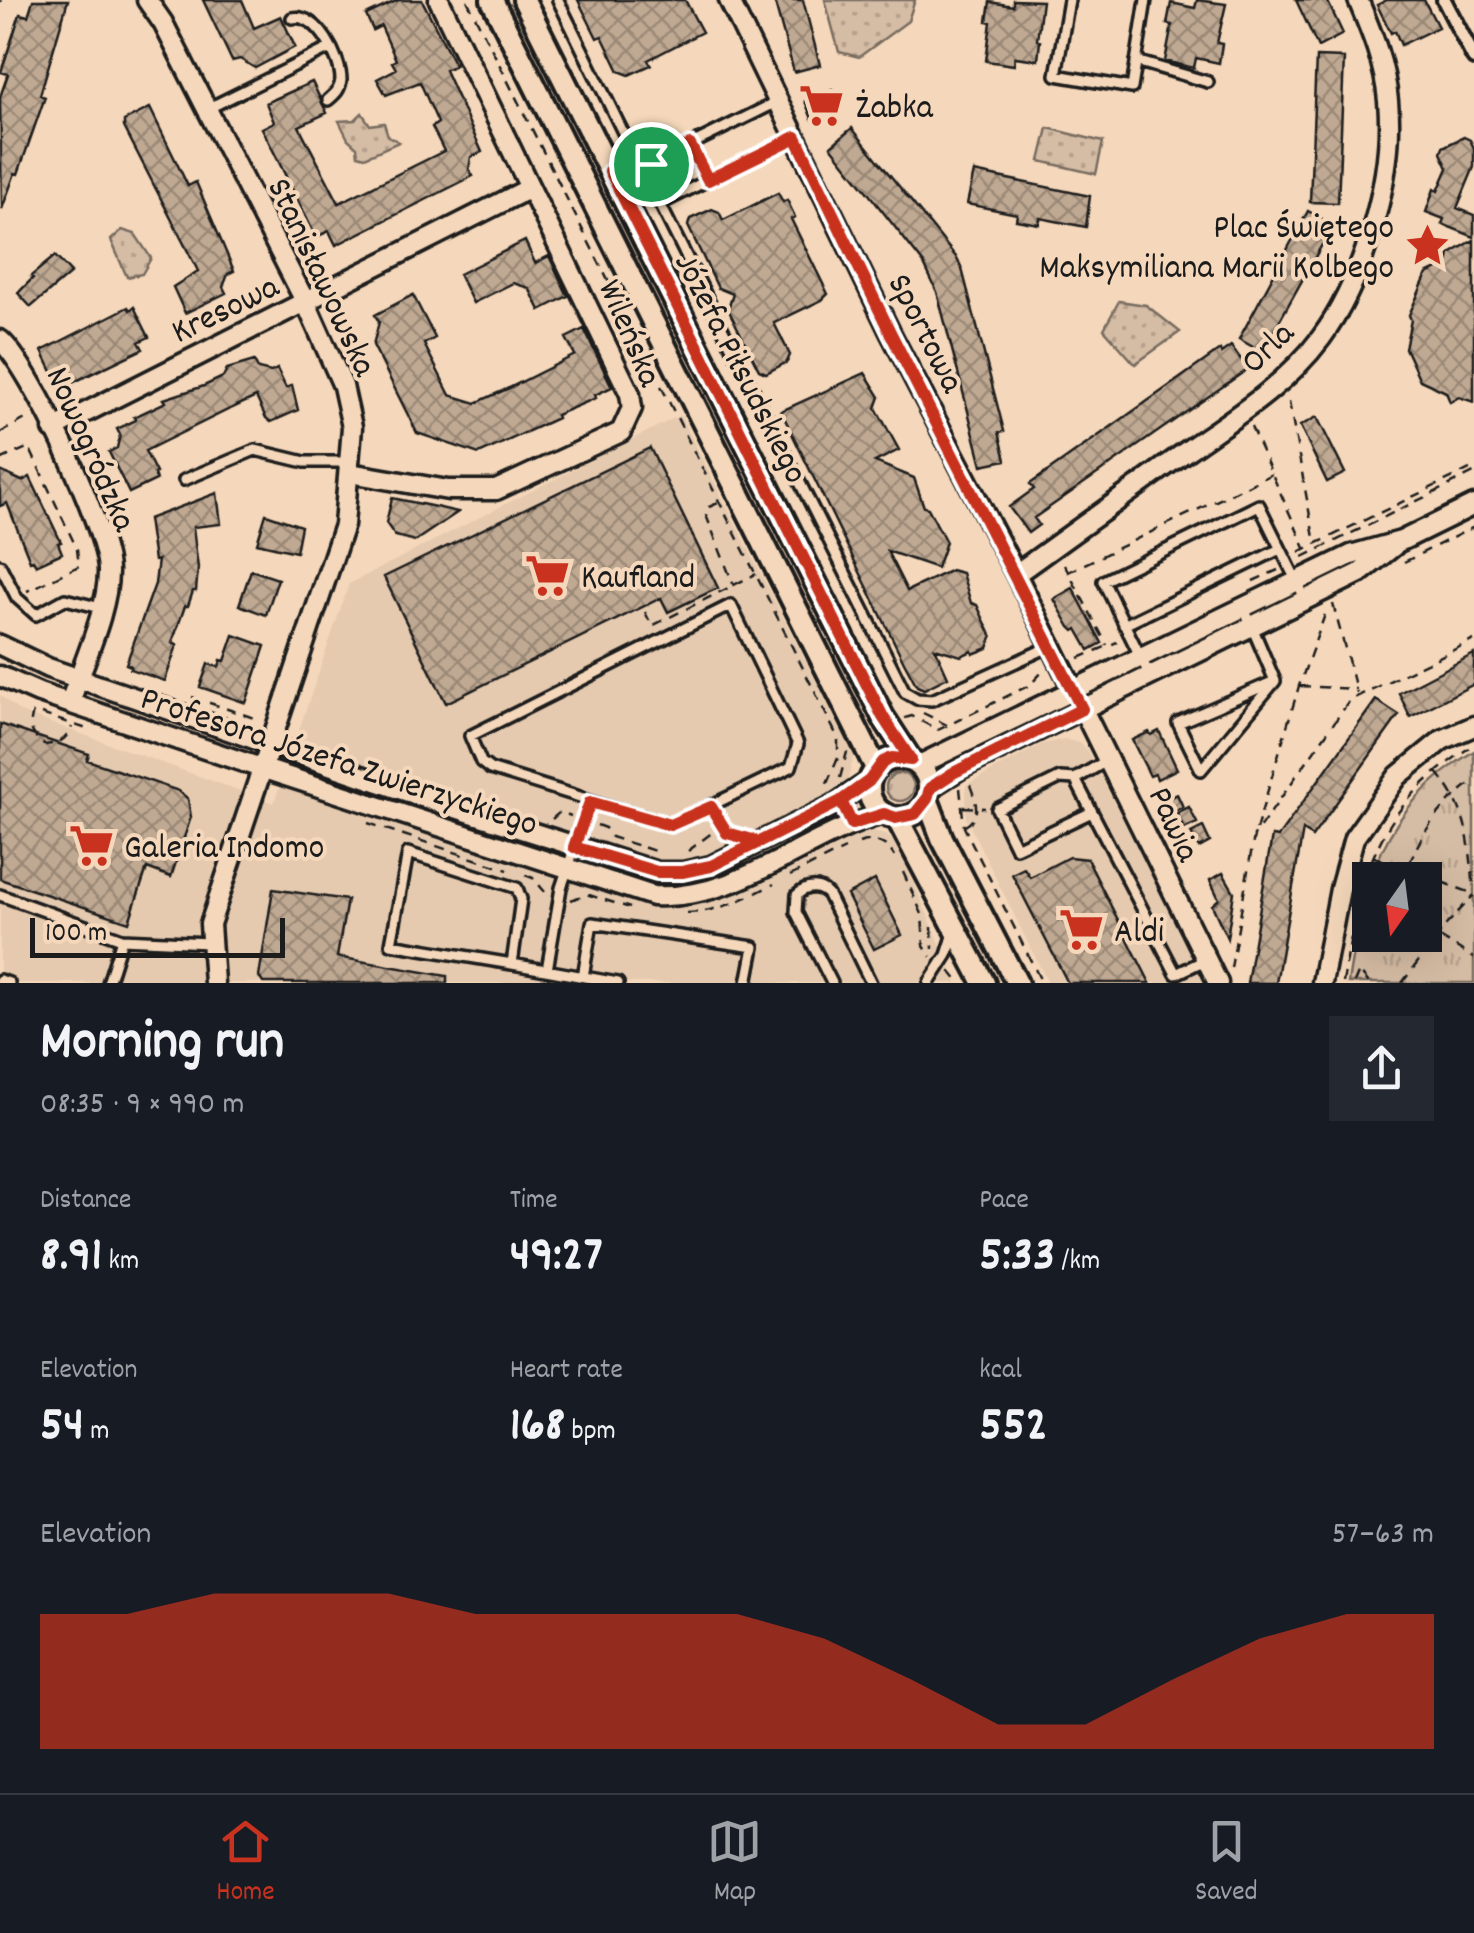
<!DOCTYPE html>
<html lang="en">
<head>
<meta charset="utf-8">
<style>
  body { margin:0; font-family:Dekko,sans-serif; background:#242831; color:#f1f3f6; height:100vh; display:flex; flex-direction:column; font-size:38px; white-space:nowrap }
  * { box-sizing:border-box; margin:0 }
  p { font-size:32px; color:#9ea1a6 }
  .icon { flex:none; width:55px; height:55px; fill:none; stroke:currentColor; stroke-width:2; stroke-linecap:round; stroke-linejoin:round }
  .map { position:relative; height:983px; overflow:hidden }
  .side { display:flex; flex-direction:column; background:#171b24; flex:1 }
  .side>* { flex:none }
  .needle { width:65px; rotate:194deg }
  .fabs { position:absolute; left:1352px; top:862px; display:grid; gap:20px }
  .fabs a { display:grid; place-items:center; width:90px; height:90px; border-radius:0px; background:#171b24; box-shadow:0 10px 40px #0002; font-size:50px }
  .scale { position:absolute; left:30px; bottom:25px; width:255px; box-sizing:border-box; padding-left:10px; border:5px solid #1c1c1c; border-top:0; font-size:28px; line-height:35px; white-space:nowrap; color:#1c1c1c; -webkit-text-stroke:8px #f5d8bb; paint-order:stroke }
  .pin { position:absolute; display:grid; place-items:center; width:85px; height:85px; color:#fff; margin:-42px; border:5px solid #fff; border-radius:50%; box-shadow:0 2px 10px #0007 }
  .round { display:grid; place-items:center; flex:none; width:105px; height:105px; border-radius:0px; background:#242831 }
  .headline { display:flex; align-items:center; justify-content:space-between; height:170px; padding:0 40px }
  h1 { font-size:55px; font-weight:700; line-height:75px }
  .figures { display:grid; grid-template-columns:repeat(3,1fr); gap:15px; height:170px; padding:10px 40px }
  .figures div { display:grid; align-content:center }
  .figures b { font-size:50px; font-weight:700 }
  .figures small { font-size:28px; font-weight:400 }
  .figures p { font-size:28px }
  .chart { height:280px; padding:20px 40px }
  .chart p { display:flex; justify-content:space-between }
  .chart svg { width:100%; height:180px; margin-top:10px; fill:#c8321e; opacity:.7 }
  .menu { display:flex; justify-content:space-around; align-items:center; height:140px; border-top:2px solid #363941; background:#171b24; font-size:28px; color:#9ea1a6 }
  .menu a { display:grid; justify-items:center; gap:5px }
  .menu .active { color:#c8321e }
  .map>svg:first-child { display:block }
</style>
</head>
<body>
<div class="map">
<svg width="1474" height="983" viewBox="0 0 1474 983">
  <defs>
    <pattern id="grass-tufts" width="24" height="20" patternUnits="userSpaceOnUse" patternTransform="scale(2.5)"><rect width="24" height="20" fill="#d5bca4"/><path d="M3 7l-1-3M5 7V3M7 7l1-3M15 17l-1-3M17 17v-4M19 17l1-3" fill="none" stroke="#b6a18d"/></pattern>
    <pattern id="park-dots" width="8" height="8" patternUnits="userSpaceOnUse" patternTransform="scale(2.5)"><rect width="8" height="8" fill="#d5bca4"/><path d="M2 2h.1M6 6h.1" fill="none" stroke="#b6a18d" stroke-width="1.8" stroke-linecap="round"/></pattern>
    <pattern id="building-cross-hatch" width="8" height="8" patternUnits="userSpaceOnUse" patternTransform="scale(2.5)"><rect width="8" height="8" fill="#c0a993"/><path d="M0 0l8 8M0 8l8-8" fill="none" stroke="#9b8977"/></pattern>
  </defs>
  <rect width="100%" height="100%" fill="#f5d8bb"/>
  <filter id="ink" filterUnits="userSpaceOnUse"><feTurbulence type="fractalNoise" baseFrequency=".01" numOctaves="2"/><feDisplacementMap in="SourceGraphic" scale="20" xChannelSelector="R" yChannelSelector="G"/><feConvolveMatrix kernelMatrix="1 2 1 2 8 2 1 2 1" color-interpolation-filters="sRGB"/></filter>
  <g filter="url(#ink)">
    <path fill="#e5caaf" d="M 680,415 L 854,755 L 848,779 L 869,830 L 886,834 L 897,844 L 957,983 L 0,983 L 0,695 L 20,712 L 274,803 L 349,584 Z
      M 1065,739 L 1082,744 L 1088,752 L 1208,983 L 1048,983 L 966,818 L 966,785 L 1042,744 Z"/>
    <path fill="url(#grass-tufts)" stroke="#786c60" stroke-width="2.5" fill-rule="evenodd" d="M 1474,751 L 1474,983 L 1348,983 C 1364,882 1381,808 1474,751 ZM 1370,880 L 1425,880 L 1425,935 L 1370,935 Z
      M886 787a14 14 0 1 1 28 0a14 14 0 1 1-28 0Z"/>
    <path fill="url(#park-dots)" stroke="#786c60" stroke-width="2.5" d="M 825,0 L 915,0 L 908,21 L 859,57 L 839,52 Z
      M 362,113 L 370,125 L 384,123 L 388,136 L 399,142 L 365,157 L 358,155 L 357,147 L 348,139 L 339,121 L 355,120 Z
      M 1048,128 L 1103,142 L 1096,174 L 1040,161 Z
      M 122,230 L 135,234 L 151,258 L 142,274 L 127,277 L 111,240 Z
      M 1119,301 L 1146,305 L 1180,332 L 1135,364 L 1104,329 Z"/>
    <path fill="url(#building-cross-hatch)" stroke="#1c1c1c" stroke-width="2.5" d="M 33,0 L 68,0 L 40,95 L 45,97 L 18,174 L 15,173 L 2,209 L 0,97 L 8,74 L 1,72 L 20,14 L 28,16 Z
      M 203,0 L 242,0 L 254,28 L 281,16 L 295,47 L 255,68 L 240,59 L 232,61 Z
      M 398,0 L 422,0 L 455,65 L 445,70 L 482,152 L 471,157 L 469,169 L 473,176 L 336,245 L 329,231 L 316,237 L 262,128 L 274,122 L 266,103 L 312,82 L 327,113 L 299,126 L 339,203 L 444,151 L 432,127 L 438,123 L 420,82 L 386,95 L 377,79 L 396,69 L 392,62 L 396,60 L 381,26 L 373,30 L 366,15 Z
      M 578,0 L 685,0 L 702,32 L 648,60 L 651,65 L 629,75 L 619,71 L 602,36 L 597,38 Z
      M 774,0 L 803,0 L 820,65 L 794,72 Z
      M 1013,0 L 1042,1 L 1037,40 L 1040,41 L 1038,60 L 1015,57 L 1014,65 L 986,61 L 991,22 L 987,21 L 990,2 L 1013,6 Z
      M 1197,0 L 1226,4 L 1217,43 L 1222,44 L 1219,63 L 1196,58 L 1194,68 L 1165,61 L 1172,25 L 1167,24 L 1171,3 L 1195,8 Z
      M 1296,0 L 1327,0 L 1343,34 L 1318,47 Z
      M 1387,0 L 1424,0 L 1438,27 L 1401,45 L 1395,31 L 1391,33 L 1377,5 Z
      M 1316,57 L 1344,58 L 1338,203 L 1310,202 Z
      M 832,90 L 840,108 L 812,119 L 805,101 Z
      M 150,108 L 188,186 L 196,182 L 234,271 L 228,274 L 223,287 L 226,293 L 185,313 L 173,287 L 198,271 L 124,127 L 124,121 Z
      M 852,128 L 956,257 L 962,269 L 1004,431 L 999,432 L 1006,460 L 982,465 L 937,292 L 924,264 L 831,146 Z
      M 1464,137 L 1470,140 L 1474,148 L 1474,167 L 1457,208 L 1474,215 L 1474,237 L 1442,224 L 1444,219 L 1426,212 L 1434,189 L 1438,191 L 1448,168 L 1441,153 L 1443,147 Z
      M 974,172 L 1090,196 L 1086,227 L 1040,218 L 1039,224 L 1016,220 L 1017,214 L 967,204 Z
      M 778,193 L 783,202 L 787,200 L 795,217 L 791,219 L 828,294 L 822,300 L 774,323 L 790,355 L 787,362 L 766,373 L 759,370 L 728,309 L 733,294 L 718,288 L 688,226 L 690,219 L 712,209 L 719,212 L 723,220 Z
      M 1308,211 L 1333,225 L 1262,352 L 1239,339 Z
      M 1474,240 L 1474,402 L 1459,397 L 1450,402 L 1446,392 L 1420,380 L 1405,348 L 1411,320 L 1409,315 L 1427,274 L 1448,264 L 1450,254 Z
      M 525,241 L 535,263 L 549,256 L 568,296 L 540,310 L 529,288 L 513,283 L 473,303 L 459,274 Z
      M 55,256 L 71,273 L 31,307 L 18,293 L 33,278 L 31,276 Z
      M 413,295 L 435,338 L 424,344 L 450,395 L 476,403 L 509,388 L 575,355 L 566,338 L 584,329 L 612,387 L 595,395 L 596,398 L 556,415 L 557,418 L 479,454 L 417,433 L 373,345 L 379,322 L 375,315 Z
      M 128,307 L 130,310 L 134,307 L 149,337 L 139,342 L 143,349 L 70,384 L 66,377 L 57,382 L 42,351 Z
      M 1231,346 L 1248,369 L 1034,518 L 1039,525 L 1028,533 L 1009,507 L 1034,489 L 1030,484 L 1220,350 L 1221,353 Z
      M 254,361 L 258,369 L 271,372 L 277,369 L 286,388 L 292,385 L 298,410 L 271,422 L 266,418 L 256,397 L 228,410 L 145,451 L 156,473 L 154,474 L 156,480 L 129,493 L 109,452 L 117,448 L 120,435 L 117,429 L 136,420 L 134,417 L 166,402 L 164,399 L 204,386 L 223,377 L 227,369 Z
      M 865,373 L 880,397 L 876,408 L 899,450 L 875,462 L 914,478 L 924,507 L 928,508 L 946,542 L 937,568 L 887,551 L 907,591 L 951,570 L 962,573 L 971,603 L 977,605 L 992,637 L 988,648 L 973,654 L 972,651 L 961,656 L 935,648 L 948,677 L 924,689 L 917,686 L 904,662 L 781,411 Z
      M 1317,417 L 1345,473 L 1327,482 L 1300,426 Z
      M 650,448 L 718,588 L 668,612 L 661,598 L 446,703 L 384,577 Z
      M 0,471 L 22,481 L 30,477 L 61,542 L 58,543 L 62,553 L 36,565 L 33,560 L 30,561 L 7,503 L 0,506 Z
      M 217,493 L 221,524 L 193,527 L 198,568 L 196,591 L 193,591 L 188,606 L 185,606 L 172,643 L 177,645 L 165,681 L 130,669 L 131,666 L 126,664 L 155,584 L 158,560 L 154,561 L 148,519 Z
      M 392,498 L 431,506 L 458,512 L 415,541 L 395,536 L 386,523 Z
      M 266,514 L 301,526 L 296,552 L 257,543 Z
      M 251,570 L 278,579 L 266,615 L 239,605 Z
      M 1073,588 L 1102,643 L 1089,650 L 1077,629 L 1074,631 L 1070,627 L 1054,599 Z
      M 234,635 L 265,646 L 246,703 L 200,687 L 208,664 L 219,667 L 221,660 L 225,661 Z
      M 1474,654 L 1474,684 L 1410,717 L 1399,693 Z
      M 1376,700 L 1399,715 L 1312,837 L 1303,830 L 1276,983 L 1247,983 L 1272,836 L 1278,837 Z
      M 0,724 L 89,754 L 87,760 L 179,791 L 188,799 L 191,817 L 171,877 L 147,868 L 129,922 L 0,879 Z
      M 1159,731 L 1177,769 L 1157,779 L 1155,774 L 1150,776 L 1132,740 L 1149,732 L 1151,735 Z
      M 1177,794 L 1183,807 L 1170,813 L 1164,800 Z
      M 1189,807 L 1197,823 L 1184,829 L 1177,813 Z
      M 1203,827 L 1210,842 L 1199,848 L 1191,833 Z
      M 1069,857 L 1087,859 L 1150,983 L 1068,983 L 1012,874 L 1024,868 L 1030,877 Z
      M 1223,873 L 1234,892 L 1227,938 L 1212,905 L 1219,899 L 1210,880 Z
      M 875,880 L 902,935 L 874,949 L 847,895 Z
      M 273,889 L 347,900 L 337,957 L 447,976 L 447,983 L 263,983 L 259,977 Z"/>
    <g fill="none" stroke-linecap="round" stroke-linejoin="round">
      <defs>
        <path id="service" d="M 558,0 L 641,169
          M 1069,0 L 1056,75 L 1132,88 L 1146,0
          M 292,18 C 317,12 341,58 341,80 C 340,90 335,94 328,100
          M 1136,61 L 1208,82
          M 207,109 L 330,48
          M 795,137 L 660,204 L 905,692 L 917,699 L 932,700 L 1051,646
          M 690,145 L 708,180
          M 613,171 L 641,169 L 777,102
          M 184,480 L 255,450 L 305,462 L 348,462
          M 0,565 L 17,598 L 36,615 L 65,599 L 101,608
          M 731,605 L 798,744 L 791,767 L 670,825 L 490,769 L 481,762 L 470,736 Z
          M 1244,608 L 1275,681 L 1178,723 L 1201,770 L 1275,681
          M 1124,625 L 1280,549
          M 1150,676 L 1103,581 L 1259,505 L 1306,600
          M 1075,779 L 1176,974 L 1205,960
          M 711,807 L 727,833 L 758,841
          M 1092,812 L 1016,848 L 997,809 L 1060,778 L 1075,779 L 1108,760
          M 408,853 L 517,888 L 521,899 L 512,964 L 391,944 Z
          M 0,895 L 122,939 L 209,943
          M 512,964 L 618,983
          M 547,970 L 561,888 L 590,802
          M 583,977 L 592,923 L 754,947 L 747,983
          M 0,980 L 9,983
          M 108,983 L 122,939
          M 832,983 L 796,912 L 797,895 C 806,886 819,885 828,895 L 871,983
          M 929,983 L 947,955 L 954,933"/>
        <path id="pedestrian" d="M 1444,0 L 1474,58"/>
        <path id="minor" d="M 147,0 L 163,23 L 306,303 L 343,386 L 352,427 L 344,525 L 210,924 L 214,983
          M 729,0 L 891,334 L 1016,574 L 1218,983
          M 0,340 C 31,366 107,529 108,570 C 109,609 82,665 70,703
          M 53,429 L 530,188
          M 350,473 L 448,490 L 496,490 L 621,432 L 632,408 L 630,394 L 439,0
          M 1016,574 C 1073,533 1131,491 1188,450 C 1235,417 1286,385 1321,338 C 1364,280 1395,174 1388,101 C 1385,65 1372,33 1358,0
          M 0,645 L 48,668 L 446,805 L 657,872 L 683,872 L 711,866 L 832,806 L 869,781
          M 0,676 L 39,693 L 261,768 L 653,896 C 740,901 804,835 884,814
          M 919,765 L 1351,555 L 1401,541 L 1474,505
          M 930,788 L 962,768 L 1360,573 L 1394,546
          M 1322,983 L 1340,889 L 1354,838 L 1398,776 L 1442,740 L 1474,726"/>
        <path id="tertiary" d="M 492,0 L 876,768
          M 524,0 L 883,717 L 911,760
          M869 788a30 30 0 1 1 60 0a30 30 0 1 1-60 0Z
          M 927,799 L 942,838 L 1017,983
          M 897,818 L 984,983"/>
      </defs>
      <use href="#service" stroke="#1c1c1c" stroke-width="16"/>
      <use href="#pedestrian" stroke="#1c1c1c" stroke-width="20"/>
      <use href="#minor" stroke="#1c1c1c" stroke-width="25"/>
      <use href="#tertiary" stroke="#1c1c1c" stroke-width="28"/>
      <path stroke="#1c1c1c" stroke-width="2.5" stroke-dasharray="10 8" stroke-linecap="butt" d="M 467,0 L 838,738 L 838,758 L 825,788
        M 0,2 L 1,0
        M 641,188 L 659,179
        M 1289,402 L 1315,543
        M 1251,427 L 1305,548
        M 0,433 L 29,417
        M 0,460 L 29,447 L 77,549 L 79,566 L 27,591
        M 718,503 L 709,507 L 706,515 L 734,586
        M 1299,552 L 1474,467
        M 1303,557 L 1474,473
        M 1404,562 L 1474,527
        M 1064,564 L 1107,645
        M 1068,572 L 1272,474
        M 1253,581 L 1278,570
        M 1333,604 L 1357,693
        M 645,612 L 652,626 L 756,574
        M 1079,658 L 1117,642
        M 1300,686 L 1356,689
        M 192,697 L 260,720
        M 33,712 C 28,728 31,734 44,745 C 58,744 66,741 72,727
        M 923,713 L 947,725
        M 41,714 L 90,730
        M 905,718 L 912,716 L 938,730
        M 938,730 L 1030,685 L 1044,670
        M 1437,772 C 1469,811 1469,842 1474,890
        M 840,778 L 847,752
        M 960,788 L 964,827 L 1042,983
        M 963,807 L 985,808
        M 552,819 L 560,812 L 571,816
        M 368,823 L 508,870
        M 597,825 L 605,828 L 611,837 L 661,853
        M 965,826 C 982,816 976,801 970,785
        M 1256,830 L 1299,686 L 1327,609
        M 859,843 C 874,837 887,843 894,856
        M 688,851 L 713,832
        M 1374,857 L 1474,894
        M 903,872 L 922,914 L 924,946 L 931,957
        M 525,875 L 533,878 L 545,892
        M 790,876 L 845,849
        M 1403,880 C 1417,839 1438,806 1474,781
        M 571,900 L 586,894 L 630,908
        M 687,913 C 718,912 746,898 774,884
        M 932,927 L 933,949
        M 1425,928 L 1474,958
        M 1231,968 L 1254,836 L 1350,700 L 1474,640
        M 950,971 L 960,983
        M 1343,983 C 1361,876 1373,811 1469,748
        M 1354,983 L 1359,971 L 1369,983
        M 1402,983 L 1446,925 L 1474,895"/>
      <use href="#service" stroke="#f5d8bb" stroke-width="9"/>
      <use href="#pedestrian" stroke="#f5d8bb" stroke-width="12"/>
      <use href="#minor" stroke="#f5d8bb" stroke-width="18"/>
      <use href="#tertiary" stroke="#f5d8bb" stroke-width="20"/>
    </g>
  </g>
  <g fill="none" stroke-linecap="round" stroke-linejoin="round" filter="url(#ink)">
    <defs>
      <path id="route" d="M 651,164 L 640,169 L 610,171 L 883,717 L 911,760 L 892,758 L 883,762 L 869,781 L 841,801 L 711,866 L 682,872 L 657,872 L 574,847 L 590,802 L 670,825 L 711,807 L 727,833 L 760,842 L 841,801 L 852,824 L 884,814 L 896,818 L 915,814 L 927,799 L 930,788 L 953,773 L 1082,709 L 891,334 L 796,137 L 708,180 L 690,145 L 651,164"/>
    </defs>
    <use href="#route" stroke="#fff" stroke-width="20"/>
    <use href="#route" stroke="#c8321e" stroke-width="12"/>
  </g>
  <defs>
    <symbol id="supermarket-bare" viewBox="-9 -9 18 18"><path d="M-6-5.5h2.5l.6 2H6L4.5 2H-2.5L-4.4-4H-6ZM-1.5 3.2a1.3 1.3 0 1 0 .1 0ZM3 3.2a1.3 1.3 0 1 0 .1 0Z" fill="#c8321e" stroke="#f5d8bb" stroke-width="2.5" paint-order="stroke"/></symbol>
    <symbol id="sight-bare" viewBox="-9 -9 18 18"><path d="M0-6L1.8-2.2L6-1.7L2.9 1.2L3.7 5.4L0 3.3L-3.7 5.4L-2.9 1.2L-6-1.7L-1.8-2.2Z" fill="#c8321e" stroke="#f5d8bb" stroke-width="2.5" paint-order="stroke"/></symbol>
  </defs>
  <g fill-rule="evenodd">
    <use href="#supermarket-bare" x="790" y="74" width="63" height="63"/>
    <use href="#sight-bare" x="1396" y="214" width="63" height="63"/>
    <use href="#supermarket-bare" x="516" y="544" width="63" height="63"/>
    <use href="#supermarket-bare" x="60" y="814" width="63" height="63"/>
    <use href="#supermarket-bare" x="1050" y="898" width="63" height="63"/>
  </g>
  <g text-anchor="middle" stroke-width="8" stroke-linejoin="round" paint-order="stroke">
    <g font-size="35" fill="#1c1c1c" stroke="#f5d8bb" text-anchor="start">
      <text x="855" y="117">Żabka</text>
      <text x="1394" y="237" text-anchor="end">Plac Świętego<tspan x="1394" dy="40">Maksymiliana Marii Kolbego</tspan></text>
      <text x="581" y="587">Kaufland</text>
      <text x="124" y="857">Galeria Indomo</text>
      <text x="1114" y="941">Aldi</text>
    </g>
    <g font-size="35" fill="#1c1c1c" stroke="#f5d8bb">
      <text transform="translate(324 276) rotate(65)" y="12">Stanisławowska</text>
      <text transform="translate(224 307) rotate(-26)" y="12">Kresowa</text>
      <text transform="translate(632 332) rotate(67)" y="12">Wileńska</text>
      <text transform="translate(928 332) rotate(63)" y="12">Sportowa</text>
      <text transform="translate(1266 346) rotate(-44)" y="12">Orla</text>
      <text transform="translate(743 367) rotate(63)" y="12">Józefa Piłsudskiego</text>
      <text transform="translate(93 448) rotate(66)" y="12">Nowogródzka</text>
      <text transform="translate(340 759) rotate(18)" y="12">Profesora Józefa Zwierzyckiego</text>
      <text transform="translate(1176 823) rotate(65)" y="12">Pawia</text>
    </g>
  </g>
</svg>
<div class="fabs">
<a><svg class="needle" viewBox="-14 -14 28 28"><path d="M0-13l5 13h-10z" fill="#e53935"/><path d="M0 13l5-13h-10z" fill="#9ea1a6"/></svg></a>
</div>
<div class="scale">100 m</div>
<div class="pin" style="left:651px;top:164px;background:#1e9e55"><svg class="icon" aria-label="arrive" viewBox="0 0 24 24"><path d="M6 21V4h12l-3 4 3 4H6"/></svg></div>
</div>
<section class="side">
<div class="headline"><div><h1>Morning run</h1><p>08:35 · 9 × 990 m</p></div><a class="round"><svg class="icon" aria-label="share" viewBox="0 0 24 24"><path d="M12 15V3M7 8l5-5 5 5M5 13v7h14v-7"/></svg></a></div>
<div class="figures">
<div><p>Distance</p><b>8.91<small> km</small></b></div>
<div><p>Time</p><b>49:27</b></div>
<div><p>Pace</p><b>5:33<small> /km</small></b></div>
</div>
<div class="figures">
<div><p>Elevation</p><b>54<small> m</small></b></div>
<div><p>Heart rate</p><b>168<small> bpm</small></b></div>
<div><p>kcal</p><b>552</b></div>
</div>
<div class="chart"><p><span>Elevation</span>57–63 m</p>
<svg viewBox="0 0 160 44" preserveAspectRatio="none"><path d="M0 44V11L10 11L20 6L30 6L40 6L50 11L60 11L70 11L80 11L90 17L100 27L110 38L120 38L130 27L140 17L150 11L160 11V44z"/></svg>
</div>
</section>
<nav class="menu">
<a class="active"><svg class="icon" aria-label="home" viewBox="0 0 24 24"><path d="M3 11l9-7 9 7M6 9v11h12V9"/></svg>Home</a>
<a><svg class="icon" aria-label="map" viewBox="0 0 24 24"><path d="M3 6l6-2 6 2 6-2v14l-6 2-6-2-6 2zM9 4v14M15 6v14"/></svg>Map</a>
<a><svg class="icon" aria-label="saved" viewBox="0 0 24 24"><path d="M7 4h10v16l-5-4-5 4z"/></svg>Saved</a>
</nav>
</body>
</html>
